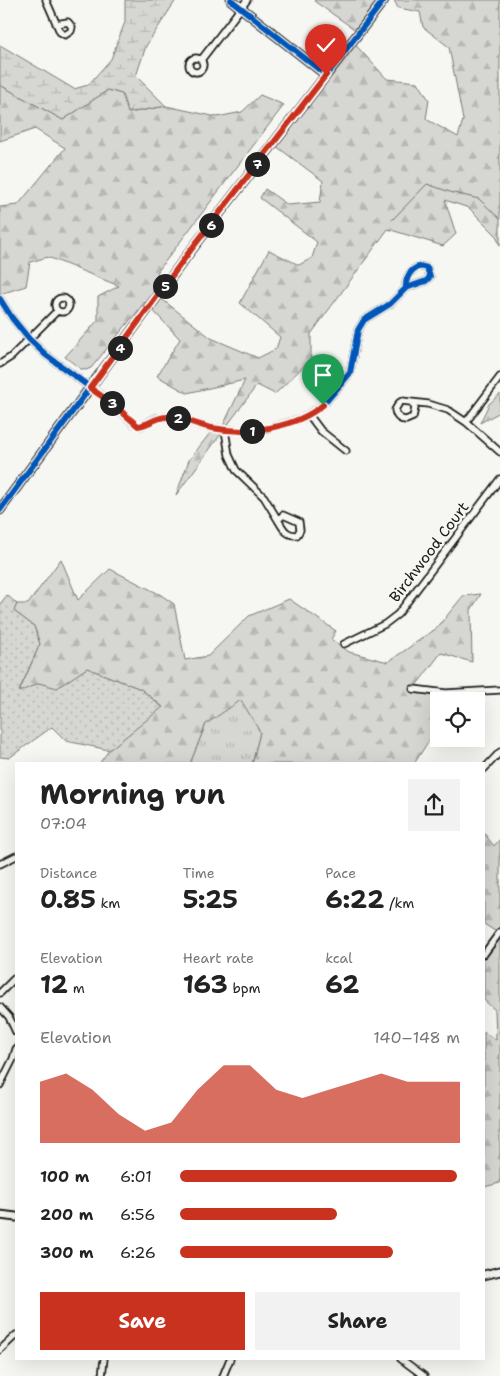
<!DOCTYPE html>
<html lang="en">
<head>
<meta charset="utf-8">
<style>
  body { margin:0; font-family:"Shantell Sans",sans-serif; background:#f2f2f2; color:#222; height:100vh; display:flex; flex-direction:column; font-size:19px; white-space:nowrap }
  * { box-sizing:border-box; margin:0 }
  p { font-size:16px; color:#767676 }
  .icon { flex:none; width:28px; height:28px; fill:none; stroke:currentColor; stroke-width:2; stroke-linecap:round; stroke-linejoin:round }
  .map { position:relative; flex:1; overflow:hidden }
  .panel { position:absolute; left:15px; top:762px; width:470px; height:598px; display:flex; flex-direction:column; background:#fff; border-radius:0px; box-shadow:0 5px 20px #0002 }
  .panel>* { flex:none }
  .fabs { position:absolute; left:430px; top:692px; display:grid; gap:10px }
  .fabs a { display:grid; place-items:center; width:55px; height:55px; border-radius:0px; background:#fff; box-shadow:0 5px 20px #0002; font-size:25px }
  .pin { position:absolute; display:grid; place-items:center; width:42px; height:42px; color:#fff; margin:-51px -21px; border-radius:50% 50% 50% 0; rotate:-45deg; box-shadow:0 0 5px #0007 }
  .pin .icon { rotate:45deg }
  .km { position:absolute; width:25px; height:25px; margin:-12px; border-radius:50%; background:#222; color:#fff; font-size:14px; line-height:25px; text-align:center }
  .round { display:grid; place-items:center; flex:none; width:52px; height:52px; border-radius:0px; background:#f2f2f2 }
  .headline { display:flex; align-items:center; justify-content:space-between; height:85px; padding:0 25px }
  h1 { font-size:28px; font-weight:700; line-height:38px }
  .metrics { display:grid; grid-template-columns:repeat(3,1fr); gap:8px; height:85px; padding:5px 25px }
  .metrics div { display:grid; align-content:center }
  .metrics b { font-size:25px; font-weight:700 }
  .metrics small { font-size:14px; font-weight:400 }
  .metrics p { font-size:14px }
  .chart { height:140px; padding:10px 25px }
  .chart p { display:flex; justify-content:space-between }
  .chart svg { width:100%; height:90px; margin-top:5px; fill:#c8321e; opacity:.7 }
  .primary-button { display:flex; gap:10px; margin-top:auto; padding:10px 25px }
  .primary-button a { flex:1; height:58px; border-radius:0px; background:#c8321e; color:#fff; font-size:20px; font-weight:700; line-height:58px; text-align:center }
  .primary-button a+a { background:#f2f2f2; color:#222 }
  ul { padding:0 25px; list-style:none; font-size:16px }
  li { display:grid; grid-template-columns:80px 60px 1fr; align-items:center; height:38px }
  li i { height:12px; border-radius:6px; background:#c8321e }
  .map>svg:first-child { display:block }
</style>
</head>
<body>
<div class="map">
<svg width="500" height="1376" viewBox="0 0 500 1376">
  <defs>
    <pattern id="grass-dots" width="8" height="8" patternUnits="userSpaceOnUse" patternTransform="scale(1.25)"><rect width="8" height="8" fill="#d6d6d2"/><path d="M2 2h.1M6 6h.1" fill="none" stroke="#b7b7b4" stroke-width="1.8" stroke-linecap="round"/></pattern>
    <pattern id="forest-firs" width="22" height="20" patternUnits="userSpaceOnUse" patternTransform="scale(1.25)"><rect width="22" height="20" fill="#d6d6d2"/><path d="M5 1l3.5 6h-7zM16 11l3.5 6h-7z" fill="#b7b7b4"/></pattern>
    <pattern id="wetland-marsh" width="20" height="14" patternUnits="userSpaceOnUse" patternTransform="scale(1.25)"><rect width="20" height="14" fill="#d6d6d2"/><path d="M1 5h8M5 5V1M11 12h8M15 12V8" fill="none" stroke="#b7b7b4"/></pattern>
    <pattern id="park-tufts" width="24" height="20" patternUnits="userSpaceOnUse" patternTransform="scale(1.25)"><rect width="24" height="20" fill="#d6d6d2"/><path d="M3 7l-1-3M5 7V3M7 7l1-3M15 17l-1-3M17 17v-4M19 17l1-3" fill="none" stroke="#b7b7b4"/></pattern>
  </defs>
  <rect width="100%" height="100%" fill="#f6f6f2"/>
  <filter id="ink" filterUnits="userSpaceOnUse"><feTurbulence type="fractalNoise" baseFrequency=".02" numOctaves="2"/><feDisplacementMap in="SourceGraphic" scale="10" xChannelSelector="R" yChannelSelector="G"/><feConvolveMatrix kernelMatrix="1 2 1 2 8 2 1 2 1" color-interpolation-filters="sRGB"/></filter>
  <g filter="url(#ink)">
    <path fill="url(#grass-dots)" stroke="#797977" d="M 7,595 L 17,604 L 14,611 L 34,626 L 40,644 L 19,691 L 39,683 L 57,687 L 87,668 L 141,689 L 163,708 L 109,750 L 66,741 L 52,727 L 9,758 L 0,757 L 0,604 Z"/>
    <path fill="url(#forest-firs)" stroke="#797977" d="M 315,0 L 381,0 L 357,31 L 314,1 Z
      M 394,0 L 500,0 L 500,246 L 496,235 L 469,208 L 445,200 L 456,234 L 443,246 L 388,229 L 311,334 L 311,359 L 275,394 L 257,385 L 176,495 L 189,460 L 214,428 L 221,430 L 245,380 L 187,393 L 157,376 L 180,339 L 145,302 L 91,368 L 86,370 L 81,369 L 65,357 L 98,320 L 98,297 L 119,286 L 48,257 L 30,262 L 26,286 L 0,294 L 0,207 L 18,205 L 65,148 L 35,129 L 0,141 L 0,85 L 63,120 L 108,90 L 122,94 L 129,113 L 166,106 L 217,117 L 242,112 L 260,95 L 284,105 L 158,271 L 153,292 L 211,338 L 258,358 L 276,349 L 280,337 L 240,303 L 269,250 L 299,265 L 312,258 L 317,242 L 260,198 L 265,189 L 288,205 L 320,202 L 323,181 L 276,146 L 350,39 L 387,79 L 418,82 L 429,100 L 426,119 L 458,137 L 463,120 L 449,47 L 423,27 L 420,12 L 398,8 Z
      M 500,394 L 500,412 L 480,423 L 489,404 Z
      M 61,559 L 78,600 L 110,569 L 161,595 L 174,604 L 185,660 L 208,656 L 249,616 L 289,599 L 336,631 L 331,639 L 349,652 L 388,662 L 437,628 L 463,596 L 481,594 L 471,610 L 472,662 L 441,653 L 415,687 L 439,693 L 433,734 L 414,764 L 252,764 L 260,732 L 206,724 L 190,764 L 99,764 L 109,750 L 163,707 L 141,689 L 87,668 L 57,688 L 39,683 L 19,692 L 40,644 L 34,626 L 14,611 L 17,604 L 28,604 Z
      M 484,833 L 494,846 L 500,839 L 500,1183 L 484,1187 L 484,1032 L 496,1040 L 495,1010 L 484,1000 L 484,953 L 498,933 L 484,924 Z"/>
    <path fill="url(#wetland-marsh)" stroke="#797977" d="M 125,0 L 176,0 L 146,46 L 136,76 L 166,106 L 128,113 L 122,94 L 108,90 L 63,120 L 0,85 L 0,45 L 74,89 L 88,85 L 111,59 L 125,22 Z"/>
    <path fill="url(#park-tufts)" stroke="#797977" d="M 241,700 L 260,732 L 252,764 L 190,764 L 206,724 Z"/>
    <g fill="none" stroke-linecap="round" stroke-linejoin="round">
      <path stroke="#727271" stroke-width="1" d="M 392,220 L 427,184 L 450,192 L 479,199 L 500,219"/>
      <defs>
        <path id="minor" d="M 46,0 L 60,32 L 65,35 L 71,31 L 72,27 L 68,22 L 56,24
          M189 65a7 7 0 1 1 14 0a7 7 0 1 1-14 0Z
          M 201,60 L 247,0
          M55 305a7 7 0 1 1 14 0a7 7 0 1 1-14 0Z
          M 0,299 L 12,318 L 29,339 L 46,355 L 113,404 L 134,424 L 141,426 L 156,418 L 166,417 L 178,418 L 211,428 L 225,430 L 254,431 L 267,429 L 302,418 L 323,405 L 350,373 L 358,330 L 364,320 L 390,304 L 406,288 L 426,281 L 430,277 L 427,268 C 414,263 405,276 406,288
          M 0,364 L 11,357 L 57,311
          M 412,403 L 415,408 L 413,417 L 406,420 C 399,420 396,416 395,410 L 399,403 L 402,401 L 428,404 L 448,410 L 466,422 L 500,452
          M 309,415 L 321,431 L 346,451
          M 466,422 L 500,377
          M 225,430 L 229,455 L 236,470 L 264,497 L 278,520
          M 283,515 L 299,522 L 300,530 L 297,535 C 286,536 283,528 278,520 Z
          M 344,644 L 385,624 L 398,614 L 500,479
          M 413,689 L 446,693 L 500,690
          M 484,769 L 500,752
          M 0,864 L 16,856
          M 484,954 L 500,932
          M 0,993 L 16,977
          M 0,1007 L 9,1017 L 16,1032
          M 0,1085 L 13,1059 L 16,1049
          M 0,1350 L 16,1335
          M 401,1359 L 424,1376
          M 102,1376 L 104,1359
          M 223,1376 L 230,1359"/>
        <path id="tertiary" d="M 231,0 L 326,75
          M 0,510 L 186,257 L 384,0
          M 0,1215 L 16,1217
          M 484,1275 L 500,1271"/>
      </defs>
      <use href="#minor" stroke="#1c1c1c" stroke-width="9"/>
      <use href="#tertiary" stroke="#1c1c1c" stroke-width="11"/>
      <use href="#minor" stroke="#f6f6f2" stroke-width="5.5"/>
      <use href="#tertiary" stroke="#f6f6f2" stroke-width="7"/>
      <defs>
        <path id="cycleway" d="M 231,0 L 326,75
          M 0,299 L 12,318 L 29,339 L 46,355 L 113,404 L 134,424 L 141,426 L 156,418 L 166,417 L 178,418 L 211,428 L 225,430 L 254,431 L 267,429 L 302,418 L 323,405 L 350,373 L 358,330 L 364,320 L 390,304 L 406,288 L 426,281 L 430,277 L 427,268 C 414,263 405,276 406,288
          M 0,510 L 186,257 L 384,0"/>
      </defs>
      <use href="#cycleway" stroke="#f6f6f2" stroke-width="9"/>
      <use href="#cycleway" stroke="#0057b8" stroke-width="6"/>
    </g>
  </g>
  <g fill="none" stroke-linecap="round" stroke-linejoin="round" filter="url(#ink)">
    <defs>
      <path id="route" d="M 323,405 C 295,428 248,435 212,428 C 197,425 182,417 167,417 C 156,417 148,425 138,426 L 113,404 L 90,388 L 190,251 L 326,75"/>
    </defs>
    <use href="#route" stroke="#fff" stroke-width="10"/>
    <use href="#route" stroke="#c8321e" stroke-width="6"/>
  </g>
  <g text-anchor="middle" stroke-width="5" stroke-linejoin="round" paint-order="stroke">
    <g font-size="15" fill="#1c1c1c" stroke="#f6f6f2">
      <text transform="translate(429 552) rotate(-53)" y="5">Birchwood Court</text>
    </g>
  </g>
</svg>
<div class="fabs">
<a><svg class="icon" aria-label="locate" viewBox="0 0 24 24"><circle cx="12" cy="12" r="6"/><path d="M12 2v4M12 18v4M2 12h4M18 12h4"/></svg></a>
</div>
<div class="pin" style="left:323px;top:405px;background:#1e9e55"><svg class="icon" aria-label="arrive" viewBox="0 0 24 24"><path d="M6 21V4h12l-3 4 3 4H6"/></svg></div>
<div class="pin" style="left:326px;top:75px;background:#d93025"><svg class="icon" aria-label="check" viewBox="0 0 24 24"><path d="M5 12l5 5 9-10"/></svg></div>
<b class="km" style="left:252px;top:431px">1</b>
<b class="km" style="left:178px;top:418px">2</b>
<b class="km" style="left:112px;top:403px">3</b>
<b class="km" style="left:120px;top:348px">4</b>
<b class="km" style="left:165px;top:286px">5</b>
<b class="km" style="left:211px;top:225px">6</b>
<b class="km" style="left:257px;top:164px">7</b>
<section class="panel">
<div class="headline"><div><h1>Morning run</h1><p>07:04</p></div><a class="round"><svg class="icon" aria-label="share" viewBox="0 0 24 24"><path d="M12 15V3M7 8l5-5 5 5M5 13v7h14v-7"/></svg></a></div>
<div class="metrics">
<div><p>Distance</p><b>0.85<small> km</small></b></div>
<div><p>Time</p><b>5:25</b></div>
<div><p>Pace</p><b>6:22<small> /km</small></b></div>
</div>
<div class="metrics">
<div><p>Elevation</p><b>12<small> m</small></b></div>
<div><p>Heart rate</p><b>163<small> bpm</small></b></div>
<div><p>kcal</p><b>62</b></div>
</div>
<div class="chart"><p><span>Elevation</span>140–148 m</p>
<svg viewBox="0 0 160 44" preserveAspectRatio="none"><path d="M0 44V14L10 10L20 18L30 30L40 38L50 34L60 18L70 6L80 6L90 18L100 22L110 18L120 14L130 10L140 14L150 14L160 14V44z"/></svg>
</div>
<ul>
<li><b>100 m</b>6:01<i style="width:99%"></i></li>
<li><b>200 m</b>6:56<i style="width:56%"></i></li>
<li><b>300 m</b>6:26<i style="width:76%"></i></li>
</ul>
<div class="primary-button"><a>Save</a><a>Share</a></div>
</section>
</div>
</body>
</html>
